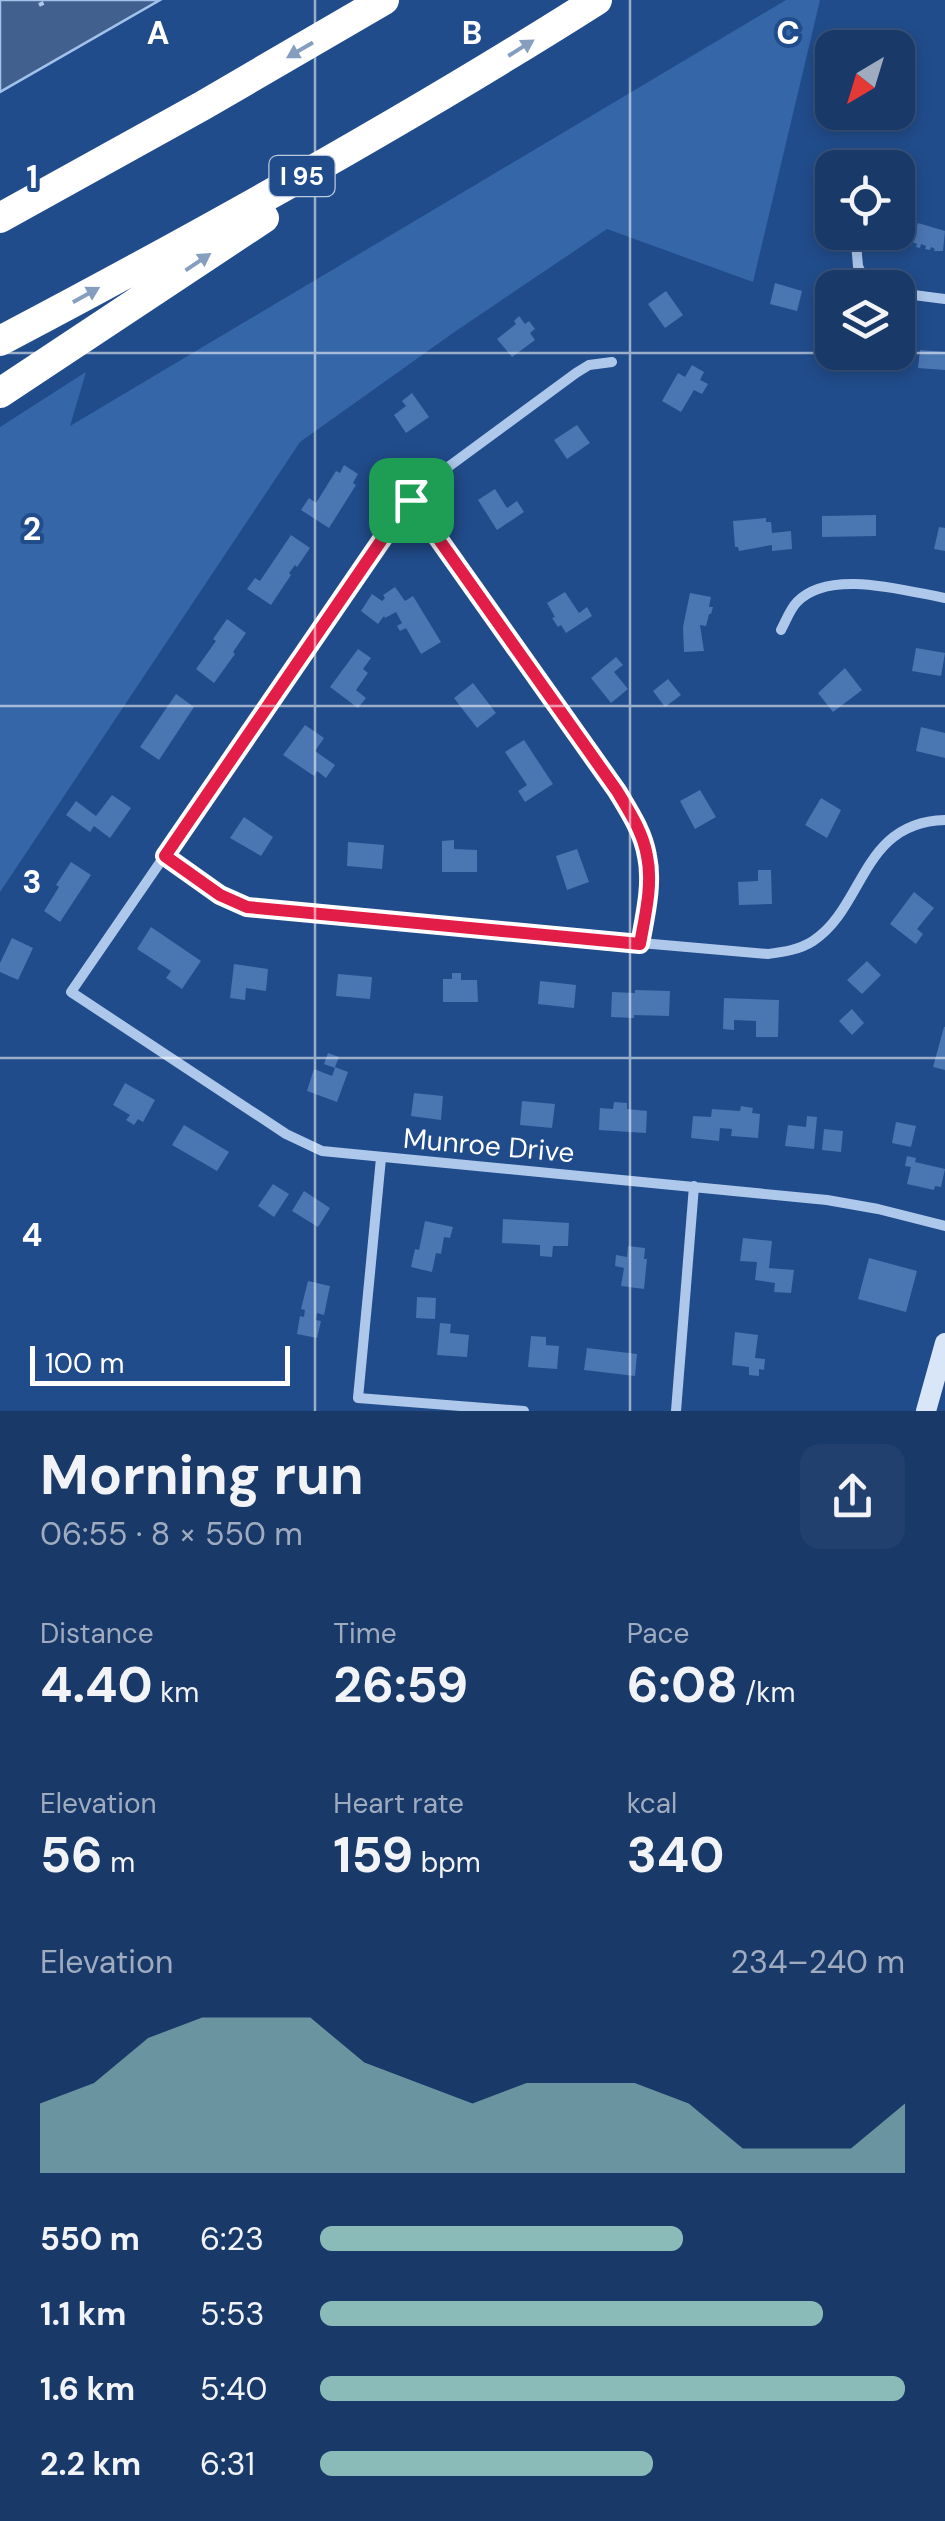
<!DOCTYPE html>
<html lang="en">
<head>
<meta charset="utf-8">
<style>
  body { margin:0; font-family:"DM Sans",sans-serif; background:#22406e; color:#f1f3f6; height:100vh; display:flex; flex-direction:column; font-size:38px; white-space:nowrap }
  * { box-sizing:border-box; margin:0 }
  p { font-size:32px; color:#9facc0 }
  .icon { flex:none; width:55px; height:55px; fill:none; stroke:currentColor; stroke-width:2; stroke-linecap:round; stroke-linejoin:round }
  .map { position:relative; height:1411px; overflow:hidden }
  .side { display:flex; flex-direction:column; background:#193968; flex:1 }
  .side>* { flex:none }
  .needle { width:65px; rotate:218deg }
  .tools { position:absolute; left:815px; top:30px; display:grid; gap:20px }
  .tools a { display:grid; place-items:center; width:100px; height:100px; border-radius:20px; background:#193968; box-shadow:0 5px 15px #0003,0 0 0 2px #37537c; font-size:50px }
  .scale { position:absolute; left:30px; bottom:25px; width:260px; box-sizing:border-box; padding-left:10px; border:5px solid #fff; border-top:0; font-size:28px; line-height:35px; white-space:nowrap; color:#fff; -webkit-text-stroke:8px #214c8b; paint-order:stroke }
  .pin { position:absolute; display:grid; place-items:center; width:85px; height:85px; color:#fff; margin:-42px; border-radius:20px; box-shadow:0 5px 15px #0006 }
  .round { display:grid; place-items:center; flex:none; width:105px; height:105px; border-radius:20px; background:#22406e }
  .head { display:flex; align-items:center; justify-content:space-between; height:170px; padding:0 40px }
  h1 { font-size:55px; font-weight:700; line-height:75px }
  .figures { display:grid; grid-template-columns:repeat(3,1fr); gap:15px; height:170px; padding:10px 40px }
  .figures div { display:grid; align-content:center }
  .figures b { font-size:50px; font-weight:700 }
  .figures small { font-size:28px; font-weight:400 }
  .figures p { font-size:28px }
  .chart { height:280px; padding:20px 40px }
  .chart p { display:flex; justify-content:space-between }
  .chart svg { width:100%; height:180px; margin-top:10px; fill:#8bbbb9; opacity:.7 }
  ul { padding:0 40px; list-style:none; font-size:32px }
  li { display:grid; grid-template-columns:160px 120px 1fr; align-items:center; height:75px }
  li i { height:25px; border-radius:12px; background:#8bbbb9 }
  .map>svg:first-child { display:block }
</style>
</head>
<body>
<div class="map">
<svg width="945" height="1411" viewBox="0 0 945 1411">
  <rect width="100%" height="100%" fill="#214c8b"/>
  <path fill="#3566a8" d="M 786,0 L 820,0 L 753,282 L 607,229 L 453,333 L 300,442 L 0,892 L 0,427 L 86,372 L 70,426 Z"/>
  <path fill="#41608d" stroke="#a2c2ec" stroke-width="2.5" d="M 0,0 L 160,0 L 0,92 Z"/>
  <path fill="#4a76b2" d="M 832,100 L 832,112 L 867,112 L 841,128 L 837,122 L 835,123 L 824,105 Z
    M 918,223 L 945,231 L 943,251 L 934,251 L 935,249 L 931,247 L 930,250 L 925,249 L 926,246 L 921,244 L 920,248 L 916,247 L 917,244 L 912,242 Z
    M 775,283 L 802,291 L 797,311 L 770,304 Z
    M 666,291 L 683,315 L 665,328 L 648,304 Z
    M 519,316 L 525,324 L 529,321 L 535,329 L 530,333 L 535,340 L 512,357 L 497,339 L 516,324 L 514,321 Z
    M 920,350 L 945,352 L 945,370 L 918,368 Z
    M 850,352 L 886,352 L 881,371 L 871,370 L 872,359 L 850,357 Z
    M 692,365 L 704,372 L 700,380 L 708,384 L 702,394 L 694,390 L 681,412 L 662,401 L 678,373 L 685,377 Z
    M 412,393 L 429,417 L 406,433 L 394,415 L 406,406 L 402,401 Z
    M 577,425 L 590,443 L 567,459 L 554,440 Z
    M 344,465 L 358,474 L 353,483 L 356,485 L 329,528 L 301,510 L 309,498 L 316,503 L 336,471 L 340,473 Z
    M 495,489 L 507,508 L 517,501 L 524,512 L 497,530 L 478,500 Z
    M 876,515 L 876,536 L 822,537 L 822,516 Z
    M 766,518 L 766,522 L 771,522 L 772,533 L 791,531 L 792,549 L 772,551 L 772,545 L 739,551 L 738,547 L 735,547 L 733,521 Z
    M 939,527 L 945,528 L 945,551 L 934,549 Z
    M 291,535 L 310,548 L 297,567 L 295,565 L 289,573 L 291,575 L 271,605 L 247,589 L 255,578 L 260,581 Z
    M 395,587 L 405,601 L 413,596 L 441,642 L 421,654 L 406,628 L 400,631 L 397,626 L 402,623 L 396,612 L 385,618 L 384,616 L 378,624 L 361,611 L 372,594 L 382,601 L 385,598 L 383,595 Z
    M 565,592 L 579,613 L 587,607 L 592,616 L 566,633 L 561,625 L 558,627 L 552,618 L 555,617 L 547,603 Z
    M 690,593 L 711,597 L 709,607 L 713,607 L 711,614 L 709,614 L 706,626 L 700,625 L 704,651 L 684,652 L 683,627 Z
    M 227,619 L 246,633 L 233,652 L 235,654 L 214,683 L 196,669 L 216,641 L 213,639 Z
    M 916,648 L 945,653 L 941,676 L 912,671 Z
    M 358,649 L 371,658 L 363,669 L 368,673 L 356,690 L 366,698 L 358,708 L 330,687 Z
    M 616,657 L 623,665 L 614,672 L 628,689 L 611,703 L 591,678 Z
    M 845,668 L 862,690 L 833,712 L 818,693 Z
    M 668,679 L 681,695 L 665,707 L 653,691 Z
    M 473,683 L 496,713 L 477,728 L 454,698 Z
    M 176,694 L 194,707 L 159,760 L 140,747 Z
    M 305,725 L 324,738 L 315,751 L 335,765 L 326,778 L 317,771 L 314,776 L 283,755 Z
    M 921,727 L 945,733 L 945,758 L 916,751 Z
    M 524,740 L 553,784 L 525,802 L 518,791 L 527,785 L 505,752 Z
    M 700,790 L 716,817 L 695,829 L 680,801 Z
    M 112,795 L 131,808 L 110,838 L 94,826 L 90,832 L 66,815 L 76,801 L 96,816 Z
    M 821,798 L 841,810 L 827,838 L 805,825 Z
    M 244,817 L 273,837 L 261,856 L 230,838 Z
    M 454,840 L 454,849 L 477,850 L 477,872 L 442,872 L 442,841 Z
    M 348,842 L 384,845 L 382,869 L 347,866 Z
    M 577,849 L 589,882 L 567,890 L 556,856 Z
    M 71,862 L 91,875 L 60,922 L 44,911 L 59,887 L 56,885 Z
    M 758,870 L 771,870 L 772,904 L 739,905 L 738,882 L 758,881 Z
    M 914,892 L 934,908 L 917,929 L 923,934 L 916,944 L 890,924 Z
    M 151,927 L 201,961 L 182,989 L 166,978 L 171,971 L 137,949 Z
    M 12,938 L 33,948 L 18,980 L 0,972 L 0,963 Z
    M 867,961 L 881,975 L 862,994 L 847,980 Z
    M 234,964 L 268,969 L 266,991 L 246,988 L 245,1000 L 230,998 Z
    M 452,973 L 461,973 L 461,980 L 477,980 L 478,1002 L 443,1002 L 443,979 L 452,979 Z
    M 338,974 L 372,977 L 370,999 L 336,996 Z
    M 540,981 L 576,985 L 574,1008 L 538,1004 Z
    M 635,990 L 670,991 L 669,1016 L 634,1015 L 634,1018 L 611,1017 L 612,992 L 635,993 Z
    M 724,998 L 779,1000 L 778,1037 L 756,1037 L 756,1021 L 734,1020 L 734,1030 L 723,1029 Z
    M 852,1009 L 864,1023 L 852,1035 L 839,1021 Z
    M 944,1027 L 945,1027 L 945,1070 L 933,1067 Z
    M 328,1053 L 339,1057 L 335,1067 L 348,1072 L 337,1102 L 307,1091 L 314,1069 L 332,1076 L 335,1068 L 324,1064 Z
    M 125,1083 L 155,1100 L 143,1122 L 138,1119 L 134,1125 L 126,1120 L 130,1115 L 113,1105 Z
    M 414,1093 L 443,1096 L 441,1120 L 411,1116 Z
    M 522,1101 L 555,1104 L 552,1128 L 520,1125 Z
    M 614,1102 L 627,1103 L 627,1109 L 647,1111 L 646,1133 L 599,1130 L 600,1108 L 613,1109 Z
    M 741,1106 L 753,1108 L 752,1113 L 760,1114 L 758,1138 L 731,1136 L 732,1129 L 720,1128 L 719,1141 L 691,1138 L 693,1116 L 711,1117 L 712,1109 L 740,1111 Z
    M 807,1116 L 817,1117 L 814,1149 L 785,1146 L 788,1125 L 806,1127 Z
    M 896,1122 L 916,1126 L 911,1147 L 892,1143 Z
    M 184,1125 L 229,1152 L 217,1171 L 172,1145 Z
    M 824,1129 L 843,1131 L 841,1152 L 822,1150 Z
    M 907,1156 L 916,1158 L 915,1162 L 945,1169 L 941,1187 L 935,1186 L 934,1190 L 907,1184 L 911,1167 L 905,1166 Z
    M 273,1184 L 289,1194 L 274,1217 L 258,1206 Z
    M 304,1191 L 330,1208 L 318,1227 L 292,1211 Z
    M 503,1219 L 569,1223 L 568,1246 L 553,1246 L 552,1257 L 540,1256 L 540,1245 L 502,1243 Z
    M 425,1221 L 453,1227 L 450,1238 L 444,1237 L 441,1254 L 436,1253 L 432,1272 L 411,1267 L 415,1249 L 419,1250 Z
    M 743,1238 L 772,1241 L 769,1268 L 794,1270 L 791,1293 L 774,1292 L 775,1283 L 755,1280 L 757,1262 L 740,1261 Z
    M 628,1246 L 645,1248 L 644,1259 L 647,1259 L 644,1289 L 621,1286 L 624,1268 L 615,1266 L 616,1255 L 627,1257 Z
    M 869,1258 L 917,1271 L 906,1312 L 858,1299 Z
    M 308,1281 L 330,1286 L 324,1315 L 317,1313 L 316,1320 L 321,1321 L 317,1338 L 297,1334 L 300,1316 L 304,1317 L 305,1310 L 301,1309 Z
    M 417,1297 L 436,1298 L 435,1319 L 416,1318 Z
    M 440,1323 L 451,1324 L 450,1333 L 469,1335 L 467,1357 L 437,1355 Z
    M 735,1332 L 758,1335 L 755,1358 L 765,1359 L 764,1370 L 759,1369 L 759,1376 L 749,1375 L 749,1367 L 732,1365 Z
    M 531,1336 L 546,1337 L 546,1345 L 559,1346 L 557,1369 L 528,1367 Z
    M 587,1348 L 637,1354 L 635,1376 L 584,1370 Z"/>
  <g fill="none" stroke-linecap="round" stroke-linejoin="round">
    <path stroke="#aec8eb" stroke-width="4" stroke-dasharray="5 8" stroke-linecap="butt" d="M 39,5 L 50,0"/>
    <path stroke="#aec8eb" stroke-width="10" d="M 855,232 L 858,266 L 868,288
      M 898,293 L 945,299
      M 612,362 L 589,365 L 576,373 L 440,473 L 411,500 L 385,535 L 71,992 L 286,1134 L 322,1151 L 827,1200 L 878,1209 L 945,1226
      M 411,500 L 617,791 C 629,811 643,832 647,856 C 653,884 645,916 640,944
      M 781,630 C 786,621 790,609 797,602 C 829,568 905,591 945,598
      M 165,856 C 195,878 224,903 262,910 L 768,954 C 783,952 799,950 813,941 C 865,907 861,822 945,820
      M 381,1158 L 358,1398 L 524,1411
      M 676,1411 L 694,1186"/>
    <path stroke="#d9e6f8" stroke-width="20" d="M 926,1411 L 945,1343"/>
    <path stroke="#fff" stroke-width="30" d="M 0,218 L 202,106 L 384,0
      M 0,341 C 203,234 403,123 597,0
      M 0,393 L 264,218"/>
  </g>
  <defs><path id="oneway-solid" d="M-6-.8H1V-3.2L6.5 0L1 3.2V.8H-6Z" transform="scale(2.5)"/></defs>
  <g fill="#859dbf">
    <use href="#oneway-solid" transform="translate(521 48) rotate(-32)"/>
    <use href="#oneway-solid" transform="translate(300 50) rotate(150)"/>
    <use href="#oneway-solid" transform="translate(198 262) rotate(-34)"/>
    <use href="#oneway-solid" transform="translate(86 295) rotate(-29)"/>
  </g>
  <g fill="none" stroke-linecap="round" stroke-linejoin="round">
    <defs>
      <path id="route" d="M 411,500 L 617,791 C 629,811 643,832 647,856 C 653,884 645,916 640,944 L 247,907 L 220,895 L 165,856 L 385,535 Z"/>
    </defs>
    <use href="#route" stroke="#fff" stroke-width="20"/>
    <use href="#route" stroke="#e11d48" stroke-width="12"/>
  </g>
  <path fill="none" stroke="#fff" stroke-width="2.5" stroke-opacity="0.55" d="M 315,0 L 315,1411M 630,0 L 630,1411M 0,353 L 945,353M 0,706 L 945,706M 0,1058 L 945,1058"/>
  <g text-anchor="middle" stroke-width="8" stroke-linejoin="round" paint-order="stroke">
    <rect fill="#214c8b" stroke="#bcc9dc" stroke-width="2.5" x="269.5" y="156" width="65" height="40" rx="8"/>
    <g font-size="25" font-weight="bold" fill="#fff">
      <text x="302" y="185">I 95</text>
    </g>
    <g font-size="28" fill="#fff" stroke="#214c8b">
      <text transform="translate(489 1145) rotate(5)" y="10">Munroe Drive</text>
    </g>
  </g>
  <g font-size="32" text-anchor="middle" font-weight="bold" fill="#fff" stroke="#214c8b" stroke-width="8" stroke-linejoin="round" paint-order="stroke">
    <text x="158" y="44">A</text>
    <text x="472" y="44">B</text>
    <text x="788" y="44">C</text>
    <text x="32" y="188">1</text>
    <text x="32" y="540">2</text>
    <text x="32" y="893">3</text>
    <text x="32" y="1246">4</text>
  </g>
</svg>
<div class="tools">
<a><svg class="needle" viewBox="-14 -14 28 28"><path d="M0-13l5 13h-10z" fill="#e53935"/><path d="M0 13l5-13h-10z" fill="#9facc0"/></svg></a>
<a><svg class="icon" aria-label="locate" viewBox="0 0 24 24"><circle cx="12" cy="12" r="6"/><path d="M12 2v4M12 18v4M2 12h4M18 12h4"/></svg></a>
<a><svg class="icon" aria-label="layers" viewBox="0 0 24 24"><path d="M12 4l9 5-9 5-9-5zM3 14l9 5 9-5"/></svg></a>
</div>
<div class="scale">100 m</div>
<div class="pin" style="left:411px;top:500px;background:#1e9e55"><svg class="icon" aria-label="arrive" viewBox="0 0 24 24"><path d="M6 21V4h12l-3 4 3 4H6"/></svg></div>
</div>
<section class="side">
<div class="head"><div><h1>Morning run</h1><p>06:55 · 8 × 550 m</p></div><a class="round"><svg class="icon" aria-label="share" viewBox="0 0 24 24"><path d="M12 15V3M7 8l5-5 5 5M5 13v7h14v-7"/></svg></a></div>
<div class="figures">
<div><p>Distance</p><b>4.40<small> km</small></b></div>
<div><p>Time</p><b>26:59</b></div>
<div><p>Pace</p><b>6:08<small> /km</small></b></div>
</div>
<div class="figures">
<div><p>Elevation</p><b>56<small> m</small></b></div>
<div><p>Heart rate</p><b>159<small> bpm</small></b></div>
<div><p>kcal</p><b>340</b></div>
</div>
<div class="chart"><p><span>Elevation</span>234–240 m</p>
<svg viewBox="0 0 160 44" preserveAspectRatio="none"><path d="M0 44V27L10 22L20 11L30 6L40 6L50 6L60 17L70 22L80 27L90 22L100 22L110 22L120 27L130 38L140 38L150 38L160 27V44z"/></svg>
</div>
<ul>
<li><b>550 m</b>6:23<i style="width:62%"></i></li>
<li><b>1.1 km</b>5:53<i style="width:86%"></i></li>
<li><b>1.6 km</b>5:40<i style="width:100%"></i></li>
<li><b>2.2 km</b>6:31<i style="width:57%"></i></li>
</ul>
</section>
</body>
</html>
